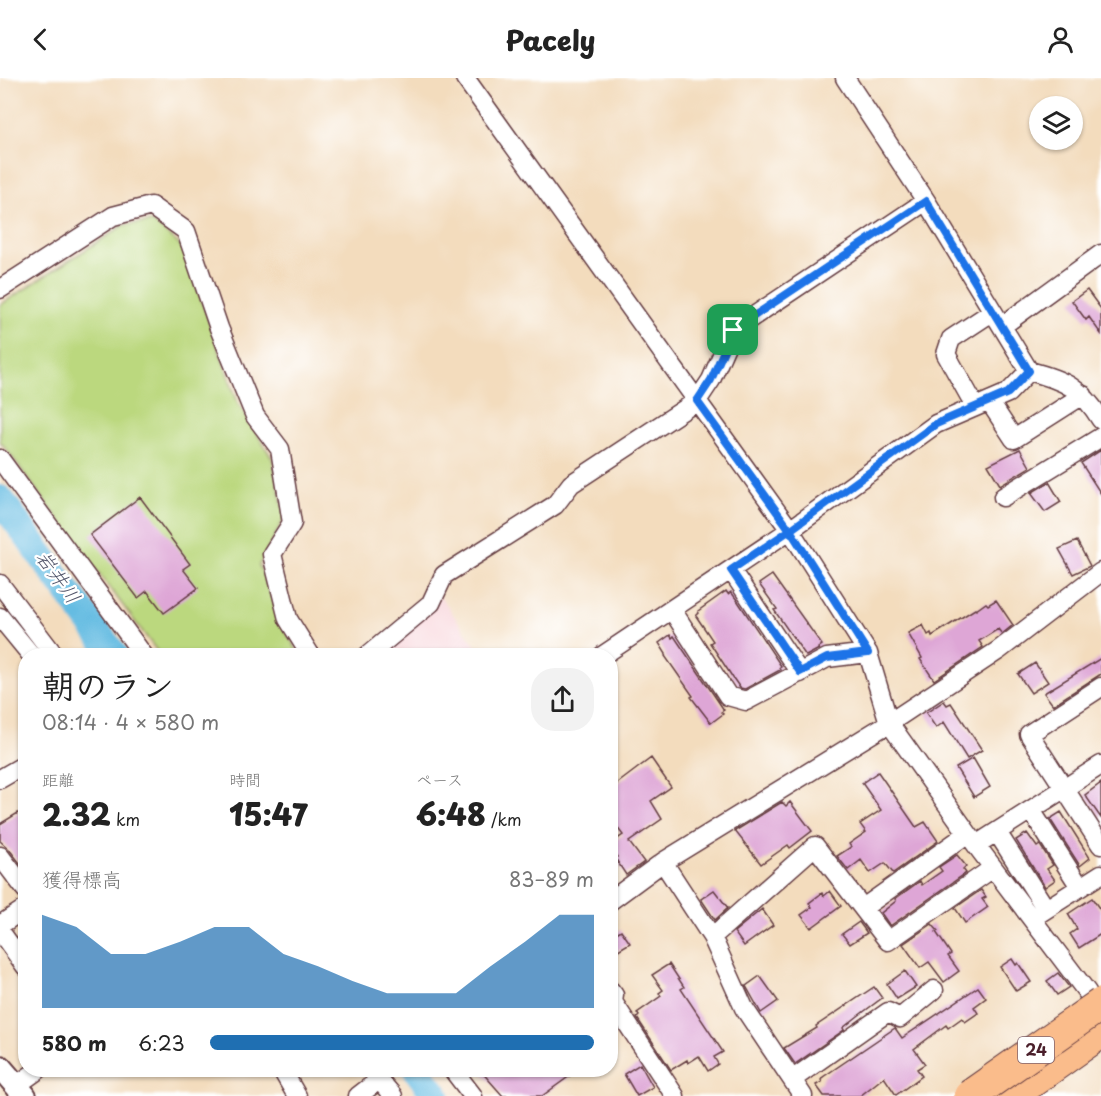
<!DOCTYPE html>
<html lang="ja">
<head>
<meta charset="utf-8">
<style>
  body { margin:0; font-family:"Playpen Sans","Klee One",sans-serif; background:#f2f2f2; color:#222; height:100vh; display:flex; flex-direction:column; font-size:22px; white-space:nowrap }
  * { box-sizing:border-box; margin:0 }
  p { font-size:20px; color:#767676 }
  .icon { flex:none; width:33px; height:33px; fill:none; stroke:currentColor; stroke-width:2; stroke-linecap:round; stroke-linejoin:round }
  .map { position:relative; flex:1; overflow:hidden }
  .sheet { position:absolute; left:18px; top:570px; width:600px; height:429px; display:flex; flex-direction:column; background:#fff; border-radius:24px; box-shadow:0 2px 4px #0004 }
  .sheet>* { flex:none }
  .tools { position:absolute; left:1029px; top:18px; display:grid; gap:12px }
  .tools a { display:grid; place-items:center; width:54px; height:54px; border-radius:50%; background:#fff; box-shadow:0 2px 4px #0004; font-size:30px }
  .pin { position:absolute; display:grid; place-items:center; width:51px; height:51px; color:#fff; margin:-26px; border-radius:12px; box-shadow:0 3px 9px #0006 }
  .round { display:grid; place-items:center; flex:none; width:63px; height:63px; border-radius:24px; background:#f2f2f2 }
  .summary { display:flex; align-items:center; justify-content:space-between; height:102px; padding:0 24px }
  h1 { font-size:33px; font-weight:800; line-height:45px }
  .stats { display:grid; grid-template-columns:repeat(3,1fr); gap:9px; height:102px; padding:6px 24px }
  .stats div { display:grid; align-content:center }
  .stats b { font-size:30px; font-weight:800 }
  .stats small { font-size:16px; font-weight:400 }
  .stats p { font-size:16px }
  .chart { height:168px; padding:12px 24px }
  .chart p { display:flex; justify-content:space-between }
  .chart svg { width:100%; height:108px; margin-top:6px; fill:#1f6fb2; opacity:.7 }
  ul { padding:0 24px; list-style:none; font-size:20px }
  li { display:grid; grid-template-columns:96px 72px 1fr; align-items:center; height:45px }
  li i { height:15px; border-radius:8px; background:#1f6fb2 }
  header { display:flex; justify-content:space-between; align-items:center; height:78px; padding:0 24px; background:#fff; font-size:27px; font-weight:800 }
  .map>svg:first-child { display:block }
</style>
</head>
<body>
<header><svg class="icon" aria-label="back" viewBox="0 0 24 24"><path d="M15 5l-7 7 7 7"/></svg>Pacely<svg class="icon" aria-label="person" viewBox="0 0 24 24"><circle cx="12" cy="8" r="4"/><path d="M4 21q1-7 8-7t8 7"/></svg></header>
<div class="map">
<svg width="1101" height="1018" viewBox="0 0 1101 1018">
  <rect width="100%" height="100%" fill="#fff"/>
  <filter id="ink" filterUnits="userSpaceOnUse"><feTurbulence type="fractalNoise" baseFrequency=".0167" numOctaves="2"/><feDisplacementMap in="SourceGraphic" scale="12" xChannelSelector="R" yChannelSelector="G"/><feConvolveMatrix kernelMatrix="1 2 1 2 8 2 1 2 1" color-interpolation-filters="sRGB"/></filter>
  <filter id="wash" filterUnits="userSpaceOnUse"><feTurbulence type="fractalNoise" baseFrequency=".008" numOctaves="4" result="noise"/><feDisplacementMap in="SourceGraphic" scale="24" xChannelSelector="R" yChannelSelector="G"/><feGaussianBlur stdDeviation="1.35" result="paint"/><feColorMatrix in="noise" values="0 0 0 0 0 0 0 0 0 0 0 0 0 0 0 0 0 1.4 0 .05"/><feComposite in="paint" operator="in"/></filter>
  <g filter="url(#wash)">
    <rect width="100%" height="100%" fill="#f3dcbd"/>
    <path fill="#f7cfd5" d="M 440,518 L 482,577 L 372,578 Z"/>
    <path fill="#bbd87e" stroke="#827c54" stroke-width="1.5" d="M 153,144 L 182,169 L 238,325 L 272,380 L 285,439 L 259,487 L 283,550 L 300,577 L 160,577 L 0,363 L 0,227 L 124,147 Z"/>
    <g fill="none" stroke-linecap="round" stroke-linejoin="round">
      <path stroke="#65bce2" stroke-width="28" d="M 0,421 L 115,578
        M 417,992 L 436,1018"/>
    </g>
    <g id="blocks">
      <path fill="#dea6d6" d="M 1087,212 L 1101,231 L 1101,256 L 1089,239 L 1086,242 L 1072,223 Z
        M 1020,371 L 1030,389 L 1000,407 L 988,387 Z
        M 1101,372 L 1101,416 L 1081,385 Z
        M 1049,404 L 1061,424 L 1045,434 L 1031,415 Z
        M 140,419 L 190,486 L 183,491 L 198,510 L 164,535 L 147,513 L 138,520 L 90,457 Z
        M 1077,463 L 1090,488 L 1073,496 L 1059,471 Z
        M 772,497 L 822,567 L 818,570 L 819,571 L 806,578 L 774,532 L 777,531 L 759,506 Z
        M 726,513 L 728,516 L 731,514 L 737,522 L 781,588 L 779,590 L 780,592 L 745,611 L 740,610 L 733,600 L 710,565 L 713,563 L 696,538 L 699,535 L 698,533 Z
        M 996,522 L 1013,547 L 1002,556 L 998,551 L 979,563 L 983,569 L 934,602 L 920,581 L 922,580 L 908,555 L 923,547 L 928,557 L 931,555 L 932,558 L 975,531 L 976,532 L 986,525 L 988,527 Z
        M 670,557 L 672,560 L 674,558 L 724,632 L 721,634 L 723,636 L 711,645 L 691,619 L 693,618 L 665,578 L 666,576 L 659,565 Z
        M 1101,580 L 1101,596 L 1053,627 L 1044,615 Z
        M 1035,585 L 1048,604 L 1031,615 L 1018,596 Z
        M 944,623 L 947,627 L 951,625 L 982,672 L 967,681 L 944,644 L 936,650 L 926,635 Z
        M 651,680 L 671,709 L 651,723 L 662,741 L 629,764 L 644,784 L 626,797 L 615,780 L 617,779 L 610,770 L 610,766 L 623,757 L 610,740 L 610,711 Z
        M 973,680 L 990,709 L 974,719 L 956,690 Z
        M 878,694 L 916,749 L 925,744 L 938,763 L 893,795 L 885,785 L 870,795 L 861,782 L 848,792 L 837,778 L 851,769 L 849,766 L 866,754 L 860,746 L 881,732 L 862,705 Z
        M 1101,705 L 1101,740 L 1085,717 Z
        M 782,724 L 786,728 L 790,724 L 812,753 L 790,770 L 788,767 L 761,786 L 735,753 Z
        M 26,730 L 26,793 L 9,771 L 0,763 L 0,746 Z
        M 1061,734 L 1090,780 L 1080,788 L 1050,741 Z
        M 1027,755 L 1037,769 L 1040,767 L 1053,787 L 1047,791 L 1055,802 L 1045,809 L 1016,762 Z
        M 957,777 L 966,788 L 963,791 L 966,795 L 890,848 L 881,835 L 896,823 L 895,821 L 920,803 L 922,807 L 942,793 L 939,789 Z
        M 714,812 L 728,830 L 715,842 L 701,821 Z
        M 981,812 L 986,819 L 982,821 L 988,829 L 965,845 L 955,830 Z
        M 830,813 L 841,828 L 811,850 L 801,837 L 812,829 L 809,825 L 822,815 L 824,818 Z
        M 1092,820 L 1101,833 L 1101,856 L 1079,870 L 1070,856 L 1077,851 L 1068,836 Z
        M 762,831 L 773,847 L 744,868 L 734,854 Z
        M 859,844 L 867,855 L 850,866 L 842,856 Z
        M 932,846 L 938,853 L 936,854 L 951,876 L 948,878 L 959,893 L 944,904 L 929,884 L 920,890 L 903,866 Z
        M 621,852 L 630,865 L 610,877 L 610,859 Z
        M 1012,881 L 1016,887 L 1018,885 L 1031,904 L 1016,913 L 1000,889 Z
        M 669,886 L 684,909 L 681,911 L 723,974 L 714,979 L 718,986 L 708,993 L 699,978 L 688,985 L 687,982 L 671,992 L 637,940 L 639,938 L 637,935 L 661,918 L 659,915 L 663,912 L 652,897 Z
        M 905,893 L 916,909 L 897,921 L 887,906 Z
        M 1058,895 L 1069,909 L 1057,917 L 1047,903 Z
        M 760,898 L 778,923 L 761,935 L 746,908 Z
        M 874,909 L 882,920 L 858,938 L 843,950 L 844,952 L 795,986 L 784,970 L 817,950 L 816,948 Z
        M 978,909 L 986,920 L 974,929 L 978,935 L 965,944 L 962,940 L 948,950 L 946,947 L 914,971 L 925,986 L 917,991 L 922,998 L 896,1017 L 884,999 L 860,1018 L 824,1018 L 816,1007 L 822,1004 L 821,1002 L 823,999 L 895,950 L 902,960 Z
        M 640,986 L 653,1009 L 637,1018 L 624,996 Z
        M 480,992 L 578,992 L 542,1018 L 503,1018 Z"/>
    </g>
  </g>
  <g filter="url(#ink)">
    <use href="#blocks" fill-opacity="0" stroke="#633b41" stroke-width="1.5"/>
    <g fill="none" stroke-linecap="round" stroke-linejoin="round">
      <defs>
        <path id="minor" d="M 465,0 L 790,452 L 868,575 L 889,645 L 976,767 L 1087,914 L 1100,936
          M 845,0 L 926,123 L 1029,293 C 1064,302 1082,310 1101,342
          M 0,211 L 113,138 L 151,128 L 186,153 L 219,250 L 255,338 L 280,371 L 292,445 L 272,476 L 288,541 L 311,578
          M 1002,248 L 1101,176
          M 970,319 L 946,276 L 951,261 L 992,234
          M 989,323 L 1014,361 L 1083,317
          M 0,381 L 144,578
          M 1003,419 L 1101,359
          M 731,492 L 800,595
          M 0,506 L 55,578
          M 672,532 L 728,618 L 746,623 L 827,580 L 868,575
          M 0,539 L 32,578
          M 367,578 L 431,525 L 444,497 L 555,427 L 571,406 L 697,323 L 711,302 L 733,252 L 926,123
          M 602,578 L 790,452 L 936,346 L 1008,315 L 1029,293
          M 1101,609 L 1029,656 L 1101,767
          M 0,701 L 26,686
          M 1031,732 L 1080,809
          M 997,754 L 1046,831
          M 976,767 L 1101,687
          M 0,778 L 26,812
          M 663,784 L 712,859 L 744,930 L 803,1018
          M 610,823 L 663,784 L 889,645 L 999,572 L 1101,494
          M 863,830 L 967,756
          M 1037,837 L 1101,796
          M 0,847 L 26,830
          M 0,853 L 26,889
          M 712,859 L 815,768 L 888,863 L 993,790
          M 610,912 L 614,917 L 613,924 L 675,1018
          M 282,992 L 297,1018
          M 371,992 L 393,1018
          M 453,992 L 473,1018
          M 793,1001 L 888,934 L 900,940 L 934,912
          M 17,1007 L 38,992
          M 358,1018 L 380,1001"/>
        <path id="tertiary" d="M 0,989 L 25,1018"/>
        <path id="trunk" d="M 1011,1018 L 1101,954"/>
      </defs>
      <use href="#minor" stroke="#633b41" stroke-width="21"/>
      <use href="#tertiary" stroke="#633b41" stroke-width="26"/>
      <use href="#trunk" stroke="#633b41" stroke-width="34"/>
      <use href="#minor" stroke="#fff" stroke-width="18"/>
      <use href="#tertiary" stroke="#fff" stroke-width="22"/>
      <use href="#trunk" stroke="#fabc8b" stroke-width="32"/>
      <defs>
        <path id="trunk-bridge" d="M 970,1018 L 1101,926"/>
      </defs>
      <use href="#trunk-bridge" stroke="#633b41" stroke-width="34" stroke-linecap="butt"/>
      <use href="#trunk-bridge" stroke="#fabc8b" stroke-width="32"/>
    </g>
  </g>
  <g fill="none" stroke-linecap="round" stroke-linejoin="round" filter="url(#ink)">
    <defs>
      <path id="route" d="M 733,252 L 711,302 L 697,323 L 790,452 L 731,492 L 800,594 L 827,580 L 868,575 L 790,452 L 936,346 L 1008,315 L 1029,293 L 926,123 L 733,252"/>
    </defs>
    <use href="#route" stroke="#fff" stroke-width="12"/>
    <use href="#route" stroke="#1a73e8" stroke-width="8"/>
  </g>
  <g text-anchor="middle" stroke-width="4.5" stroke-linejoin="round" paint-order="stroke">
    <rect fill="#fff" stroke="#80626b" stroke-width="1.5" x="1018" y="959" width="36" height="26" rx="4.5"/>
    <g font-size="16" font-weight="bold" fill="#4a1f2b">
      <text x="1036" y="978">24</text>
    </g>
    <g font-size="20" font-style="italic" fill="#53566b" stroke="#fff">
      <text transform="translate(58 499) rotate(54)" y="7">岩井川</text>
    </g>
  </g>
</svg>
<div class="tools">
<a><svg class="icon" aria-label="layers" viewBox="0 0 24 24"><path d="M12 4l9 5-9 5-9-5zM3 14l9 5 9-5"/></svg></a>
</div>
<div class="pin" style="left:733px;top:252px;background:#1e9e55"><svg class="icon" aria-label="arrive" viewBox="0 0 24 24"><path d="M6 21V4h12l-3 4 3 4H6"/></svg></div>
<section class="sheet">
<div class="summary"><div><h1>朝のラン</h1><p>08:14 · 4 × 580 m</p></div><a class="round"><svg class="icon" aria-label="share" viewBox="0 0 24 24"><path d="M12 15V3M7 8l5-5 5 5M5 13v7h14v-7"/></svg></a></div>
<div class="stats">
<div><p>距離</p><b>2.32<small> km</small></b></div>
<div><p>時間</p><b>15:47</b></div>
<div><p>ペース</p><b>6:48<small> /km</small></b></div>
</div>
<div class="chart"><p><span>獲得標高</span>83–89 m</p>
<svg viewBox="0 0 160 44" preserveAspectRatio="none"><path d="M0 44V6L10 11L20 22L30 22L40 17L50 11L60 11L70 22L80 27L90 33L100 38L110 38L120 38L130 27L140 17L150 6L160 6V44z"/></svg>
</div>
<ul>
<li><b>580 m</b>6:23<i style="width:100%"></i></li>
</ul>
</section>
</div>
</body>
</html>
